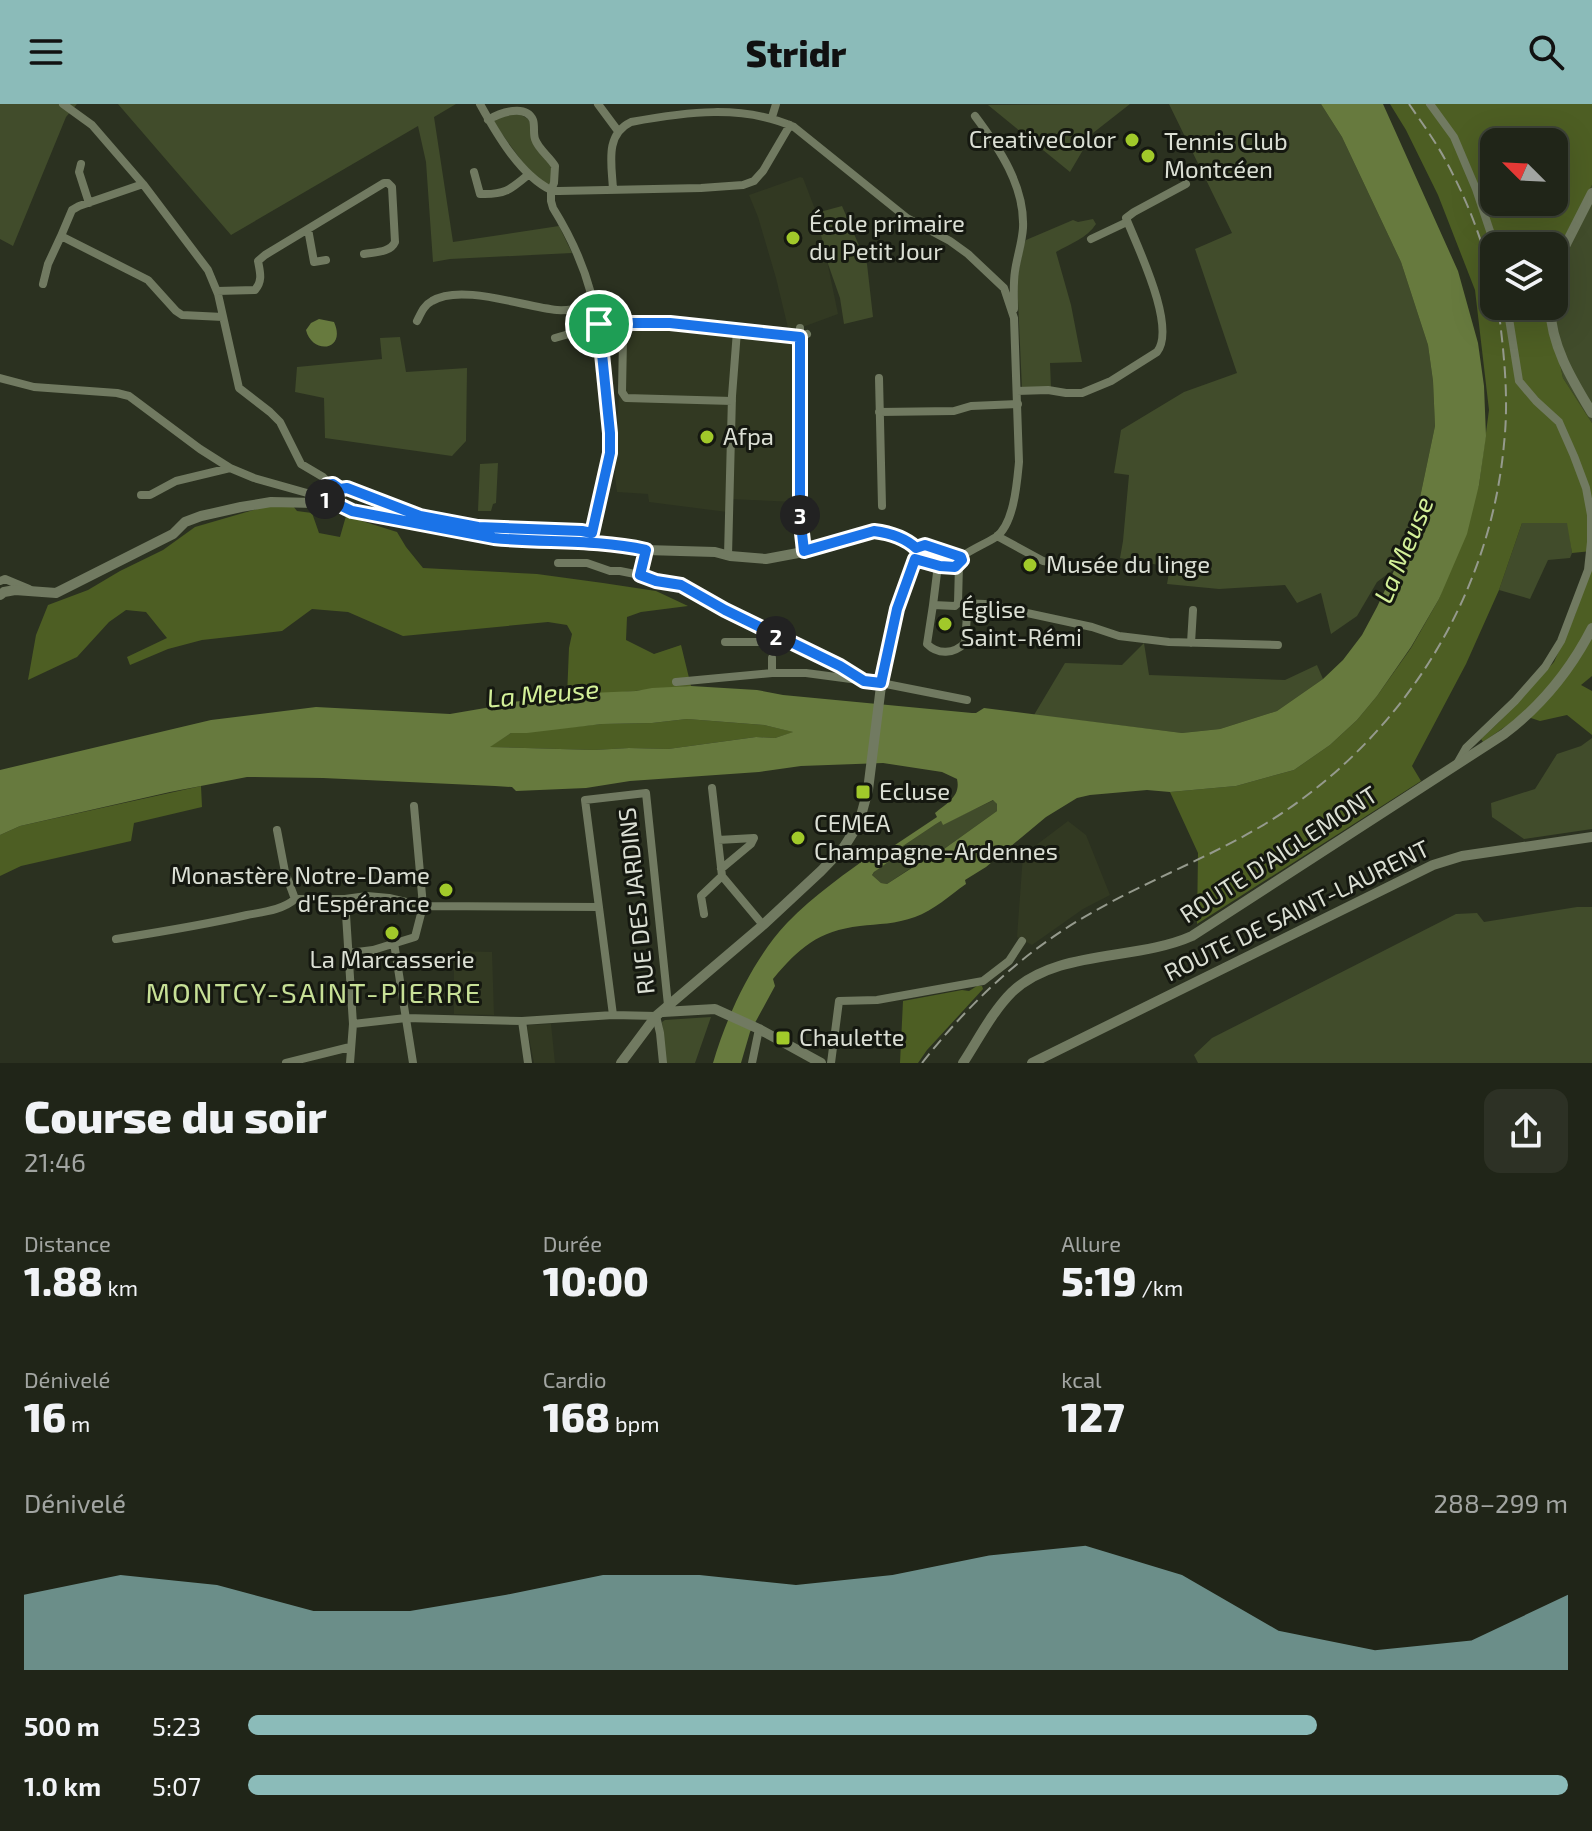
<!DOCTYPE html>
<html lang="fr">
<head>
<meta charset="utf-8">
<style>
  body { margin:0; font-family:"Exo 2",sans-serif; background:#2d3125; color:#f1f3f6; height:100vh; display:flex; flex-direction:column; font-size:30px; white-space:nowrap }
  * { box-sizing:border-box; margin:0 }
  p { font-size:26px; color:#a2a5a2 }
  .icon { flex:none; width:44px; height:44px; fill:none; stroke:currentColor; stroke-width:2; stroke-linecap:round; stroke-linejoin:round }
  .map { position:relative; height:959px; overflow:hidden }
  .side { display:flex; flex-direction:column; background:#202518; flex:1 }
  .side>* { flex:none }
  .needle { width:52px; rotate:294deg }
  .fabs { position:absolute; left:1480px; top:24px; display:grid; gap:16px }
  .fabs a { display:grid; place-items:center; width:88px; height:88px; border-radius:16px; background:#202518; box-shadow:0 8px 32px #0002,0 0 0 2px #3d4237; font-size:40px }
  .pin { position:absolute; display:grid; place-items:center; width:68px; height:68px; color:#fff; margin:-34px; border:4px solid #fff; border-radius:50%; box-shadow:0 2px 8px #0007 }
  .km { position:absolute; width:40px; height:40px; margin:-20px; border-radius:50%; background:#222; color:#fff; font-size:22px; line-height:40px; text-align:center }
  .round { display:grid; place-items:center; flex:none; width:84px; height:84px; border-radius:16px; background:#2d3125 }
  .overview { display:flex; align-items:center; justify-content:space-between; height:136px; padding:0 24px }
  h1 { font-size:44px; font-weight:800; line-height:60px }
  .metrics { display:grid; grid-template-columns:repeat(3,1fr); gap:12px; height:136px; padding:8px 24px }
  .metrics div { display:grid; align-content:center }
  .metrics b { font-size:40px; font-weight:800 }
  .metrics small { font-size:22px; font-weight:400 }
  .metrics p { font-size:22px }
  .chart { height:224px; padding:16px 24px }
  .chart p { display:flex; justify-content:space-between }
  .chart svg { width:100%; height:144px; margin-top:8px; fill:#8bbbb9; opacity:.7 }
  ul { padding:0 24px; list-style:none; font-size:26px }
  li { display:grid; grid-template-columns:128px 96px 1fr; align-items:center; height:60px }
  li i { height:20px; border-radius:10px; background:#8bbbb9 }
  header { display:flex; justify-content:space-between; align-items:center; height:104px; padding:0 24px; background:#8bbbb9; color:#111; font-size:36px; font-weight:800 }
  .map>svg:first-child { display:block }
</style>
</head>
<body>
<header><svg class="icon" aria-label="menu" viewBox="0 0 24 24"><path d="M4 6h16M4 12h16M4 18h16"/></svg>Stridr<svg class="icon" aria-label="search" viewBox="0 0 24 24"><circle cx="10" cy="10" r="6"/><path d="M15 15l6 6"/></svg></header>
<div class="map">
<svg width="1592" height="959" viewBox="0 0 1592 959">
  <rect width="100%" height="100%" fill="#2b3120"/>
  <path fill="#323922" d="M 800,73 L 803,74 L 818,113 L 838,210 L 789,228 L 776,174 L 758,113 L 749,91 Z
    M 622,223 L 673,223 L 795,239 L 796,398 L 728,395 L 727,408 L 649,398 L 648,390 L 617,388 L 615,372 Z
    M 1068,717 L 1086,731 L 1110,791 L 1083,805 L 1032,841 L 1017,833 L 1023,751 Z
    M 454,847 L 492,848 L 494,911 L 454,910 Z
    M 551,920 L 555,959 L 534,959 L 527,923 L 529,921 Z"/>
  <path fill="#414c2b" d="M 0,0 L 77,0 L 66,13 L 13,142 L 0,135 Z
    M 118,0 L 456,0 L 434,13 L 453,138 L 559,122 L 572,149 L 450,155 L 433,158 L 426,58 L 418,22 L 231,131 Z
    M 1130,0 L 1093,29 L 1070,68 L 988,1 Z
    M 1169,0 L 1321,0 L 1342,33 L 1401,158 L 1428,241 L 1433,277 L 1435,322 L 1418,403 L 1407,439 L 1397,463 L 1377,478 L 1357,512 L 1331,530 L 1321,489 L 1297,499 L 1285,481 L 1219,485 L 1167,480 L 1170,463 L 1120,454 L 1123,437 L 1129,371 L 1114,369 L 1121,326 L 1184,288 L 1237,269 L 1195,145 L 1232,129 Z
    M 513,6 L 528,15 L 530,19 L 533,21 L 534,32 L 552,58 L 552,78 L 548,81 L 532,71 L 494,19 L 494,17 Z
    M 1592,81 L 1592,319 L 1563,274 L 1549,211 L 1554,202 L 1555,151 Z
    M 842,102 L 867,160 L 873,213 L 844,220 L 840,194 L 827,157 L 816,109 Z
    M 1093,115 L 1096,120 C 1087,134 1070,140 1056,148 L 1071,201 L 1082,258 L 1050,259 L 1051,284 L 1022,285 L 1017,175 L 1024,140 L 1026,136 L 1073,116 L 1078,118 Z
    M 400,233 L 406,268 L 467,264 L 466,337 L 452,352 L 325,334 L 324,294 L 295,288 L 297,263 L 382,255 L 380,234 Z
    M 498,359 L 496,399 L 493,400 L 491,407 L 478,407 L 480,360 Z
    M 1522,419 L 1568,419 L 1572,449 L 1570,454 L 1548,456 L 1530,495 L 1499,486 Z
    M 1144,539 L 1149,571 L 1285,576 L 1317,561 L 1323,575 L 1277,607 L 1220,625 L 1182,629 L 1034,611 L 1065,559 L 1122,561 Z
    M 1592,634 L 1592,725 L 1524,735 L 1492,713 L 1491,699 L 1535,685 L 1557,650 L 1581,642 Z
    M 994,696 L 997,700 L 997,707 L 944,745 L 940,741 L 938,746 L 887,780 L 881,779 L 872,771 L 888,752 L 936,720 L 941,717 L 943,720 Z
    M 1577,803 L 1592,803 L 1592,959 L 1198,959 L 1194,951 L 1212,934 L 1456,810 L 1477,809 L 1484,818 Z
    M 711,913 L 695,959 L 665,959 L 662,918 L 665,916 Z"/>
  <path fill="#4d5e23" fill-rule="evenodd" d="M 1390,0 L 1592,0 L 1592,81 L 1555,151 L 1554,160 L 1554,142 L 1494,142 L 1494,202 L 1550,202 L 1549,211 L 1563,274 L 1592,319 L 1592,447 L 1572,449 L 1567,419 L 1522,419 L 1499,486 L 1466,560 L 1412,662 L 1421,677 L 1197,820 L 1198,749 L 1170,688 L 1236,682 L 1294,666 L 1330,641 L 1357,616 L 1377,592 L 1411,544 L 1439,495 L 1479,381 L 1489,306 L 1475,186 L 1438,91 L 1406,26 ZM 1494,38 L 1554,38 L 1554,98 L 1494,98 Z
    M 271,401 L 293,402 L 297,407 L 312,409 L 319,429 L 340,433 L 346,412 L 397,428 L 406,443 L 423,464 L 537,470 L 603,479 L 656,487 L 688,502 L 641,508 L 627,513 L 626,536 L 654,550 L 681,541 L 691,582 L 567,593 L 569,544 L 572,530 L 567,521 L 548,518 L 403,532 L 348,508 L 312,505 L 282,527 L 202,536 L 168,545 L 130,561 L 127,553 L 167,534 L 146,508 L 126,506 L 109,518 L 77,553 L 28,576 L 36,531 L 48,501 L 88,486 L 120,467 L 163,446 L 195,423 Z
    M 1592,455 L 1592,572 L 1581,581 L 1592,587 L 1592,631 L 1567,611 L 1540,617 L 1522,611 L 1483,638 L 1481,635 L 1500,617 L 1554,558 L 1575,511 Z
    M 687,615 L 764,621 L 794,628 L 775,634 L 756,633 L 668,645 L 629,644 L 594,646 L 489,643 L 511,629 L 602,620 L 652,619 Z
    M 201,682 L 202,703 L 134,719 L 131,737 L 21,762 L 0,772 L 0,731 L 20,722 Z
    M 977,882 L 982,882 L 983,885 L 927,946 L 918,959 L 900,959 L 903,897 L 962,886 L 969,887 Z"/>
  <path fill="#677a3e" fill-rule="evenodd" d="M 1321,0 L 1383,0 L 1458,167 L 1478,239 L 1484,282 L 1486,332 L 1479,381 L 1467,430 L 1439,495 L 1411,543 L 1377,592 L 1357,616 L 1330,641 L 1294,666 L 1236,682 L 1170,688 L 1147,686 L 1090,691 L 1077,694 L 1046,713 L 986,763 L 965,776 L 966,780 C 950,791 933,807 915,813 C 896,820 878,820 860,822 C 818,827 799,844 773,875 L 775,882 L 750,928 L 741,959 L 713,959 C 727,911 753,855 787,819 C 814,791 846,769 878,746 L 882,743 L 886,747 L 937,713 L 935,709 C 947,699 961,692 957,675 L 942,668 L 883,659 L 801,662 L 759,668 L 630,677 L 586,684 L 516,687 L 512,683 L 495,682 L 323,674 L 247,673 L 170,688 L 20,722 L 0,731 L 0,666 L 211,616 L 316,603 L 450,610 L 491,603 L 494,600 L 590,589 L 636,587 L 652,584 L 691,582 L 757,586 L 783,591 L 972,609 L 976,609 L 984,604 L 1182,629 L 1220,625 L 1277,607 L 1323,575 L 1343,556 L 1362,531 L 1377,503 L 1407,439 L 1418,403 L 1435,322 L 1433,277 L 1428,241 L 1401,158 L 1342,33 ZM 687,615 L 764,621 L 793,628 L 775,634 L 756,633 L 668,645 L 629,644 L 594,646 L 490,643 L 511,629 L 527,629 L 602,620 L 652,619 ZM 993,696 L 997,700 L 997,707 L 944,745 L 940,741 L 938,747 L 887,780 L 881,779 L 872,771 L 874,768 L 891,756 L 888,752 L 936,720 L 941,717 L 943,721 Z
    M 319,215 L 334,218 C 347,247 312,251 306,226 L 311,219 Z"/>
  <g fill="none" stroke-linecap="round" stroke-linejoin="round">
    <path stroke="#717a61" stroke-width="8" d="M 63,0 L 92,21 L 143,80 L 208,166 L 218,190 L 239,284 L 270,308 L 280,318 L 301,360 L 323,373 L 330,380
      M 480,0 C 496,29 520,71 551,86 L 551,97 L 553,104 C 591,165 598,210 606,280 C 608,302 612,325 610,348 C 608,378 596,408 591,438
      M 598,0 L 618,27
      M 1430,0 L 1454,33 L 1476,85 L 1495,142
      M 975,12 C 999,44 1025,82 1023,124 C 1022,139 1017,153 1015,167 C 1013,180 1014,192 1014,205
      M 772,13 L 776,0
      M 488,16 C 501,8 526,0 533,16 C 535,22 533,29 535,35 C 538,45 550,53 555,62 L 554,79 L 551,86 L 559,87 L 701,84 L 743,81 L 754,77 L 763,67 L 790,21
      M 81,60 L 79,68 L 89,99
      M 474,68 L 480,90 C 505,91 510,86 529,70
      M 143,80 L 79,102 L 72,106 L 61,132 L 148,176 L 176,207 L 182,211 L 223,213
      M 613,86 C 612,61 604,31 631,18 C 685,8 743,0 794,23 L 907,114 L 950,137 L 968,150 L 1004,184 L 1014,214 L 1019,358 C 1017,379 1014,420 996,433 C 985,440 972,445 961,453
      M 308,125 L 314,158 L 326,156
      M 1091,135 L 1127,118
      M 43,180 L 48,160 L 61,132
      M 217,187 L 255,186 C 263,177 260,168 258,157 L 265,151 L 384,79 L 388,79 L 392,83 L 395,138 C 390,149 375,148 364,150
      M 417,217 C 421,209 424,201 432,197 C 461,179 524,203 557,206 C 569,207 583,204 595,202
      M 800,224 L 800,411 L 804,447
      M 555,234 L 607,219 L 670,219 L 787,233 L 800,233 L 807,230
      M 623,235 L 622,288 L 626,294 L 732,297
      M 0,274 L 34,283 L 117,289 L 129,292 L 200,345 L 230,364 L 254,374 L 307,389 L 323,388
      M 879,274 L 882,402
      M 1017,287 L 1048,286 L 1066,289 L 1082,289 L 1111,277 L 1157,248 C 1177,223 1137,142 1126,114 L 1134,108 L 1186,80
      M 879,308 L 954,307 L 971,302 L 1018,300
      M 340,385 L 347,384 L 420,412 L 478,423 L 582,427 L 592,429
      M 141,391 L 150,391 L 176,377 L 230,364
      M 997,432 L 1043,457 L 1084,463
      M 916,444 L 925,441 L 961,453
      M 646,446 L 640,471 L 656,477 L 681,481 L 725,506 L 840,562 L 860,574
      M 728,452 L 732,292 L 737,227
      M 915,455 L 940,462 L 955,463 L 961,457
      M 558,459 L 587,459 L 610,467 L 620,467 L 640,471
      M 938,461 L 933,501 L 955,502 L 958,499 L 959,460
      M 0,477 L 5,475 L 29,485
      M 958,499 L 985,500 L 1092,523 L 1119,532 L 1169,538 L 1278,541
      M 933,501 L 927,540 C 938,551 954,550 965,539 L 967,511 L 965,499
      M 725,538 L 770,538 L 787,541
      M 1191,539 L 1193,506
      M 772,569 L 772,554
      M 676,578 L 772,569 L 806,569 L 881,579 L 967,596
      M 1458,658 L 1466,644 L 1515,597 L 1545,563 L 1561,537 L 1588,466 L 1591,438 L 1591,411 L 1586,384 L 1574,352 L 1559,318 L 1536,297 L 1519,277 L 1507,202
      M 712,684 L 722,772 L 763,821
      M 277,726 L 285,768 L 295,795
      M 718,736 L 754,734 L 751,740 L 721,765
      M 345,795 L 353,920 L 350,959
      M 704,810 L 701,792 L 722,772
      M 116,835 C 160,828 204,821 247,811 C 262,808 283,806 295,795 L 345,795 L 367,792 L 389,794 L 423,802 L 599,803
      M 394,839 L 413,959
      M 349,849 L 373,846 L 415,833 L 423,802 L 414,702
      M 613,911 L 585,696 L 646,689 L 668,901
      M 522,917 L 528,959
      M 353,920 L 406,914 L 522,917 L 613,911 L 656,912 L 660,929 L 663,959
      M 286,959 L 350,943
      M 752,959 L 759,925
      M 831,959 L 839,897 L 877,896 L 983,877 L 1009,857 L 1022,837"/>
    <path stroke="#717a61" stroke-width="10" d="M 1554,169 L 1561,150 L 1592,89
      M 1550,202 C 1551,242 1572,276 1592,309
      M323 389a9 9 0 1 1 18 0a9 9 0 1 1-18 0Z
      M 332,398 L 352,407 L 494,434 L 580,437 L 646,446 L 715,448 L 730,452 L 766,455 L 798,449 L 874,427 C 890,429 904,434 916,444 L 915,455 L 897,505 L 883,566 L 868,686 L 859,719 L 844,743 L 821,767 L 763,821 L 656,912 L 621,959
      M 0,491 L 4,488 L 15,486 L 56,489 L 173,430 L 185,418 L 201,412 L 241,403 L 271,398 L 315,399 L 320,397 L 323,392
      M 663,908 L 715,905 L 759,925 L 821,959
      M 963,959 C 978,936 992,908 1012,888 C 1057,845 1136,857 1192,832 L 1504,630 C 1541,602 1571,565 1592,524
      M 1032,959 L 1433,761 L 1462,752 L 1592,733"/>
    <path stroke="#959a8d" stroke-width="2" stroke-dasharray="12 6" stroke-linecap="butt" d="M 1409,0 C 1422,19 1436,38 1447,59 C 1468,98 1484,140 1494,184
      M 922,959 C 970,898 1025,846 1093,808 C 1149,776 1210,753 1265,720 C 1398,639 1490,496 1504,340 C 1509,294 1504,248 1498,202"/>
  </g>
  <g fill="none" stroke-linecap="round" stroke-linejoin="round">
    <defs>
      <path id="route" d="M 607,219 L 670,219 L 800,233 L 800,411 L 804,447 L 874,427 C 890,429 904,433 916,444 L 925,441 L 961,453 L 962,456 L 955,463 L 940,462 L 915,455 L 897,505 L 881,579 L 864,577 L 840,562 L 725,506 L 681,481 L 656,477 L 640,471 L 646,446 C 595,435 545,439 494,434 L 352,407 L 325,394 L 323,385 L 327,381 L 333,380 L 340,385 L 347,384 L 420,412 L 478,423 L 582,427 L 592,429 L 610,349 L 610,329 L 599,220 Z"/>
    </defs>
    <use href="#route" stroke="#fff" stroke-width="16"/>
    <use href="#route" stroke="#1a73e8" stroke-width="10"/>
  </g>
  <g fill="#a1c92a" stroke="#151810" stroke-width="3">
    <circle cx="1132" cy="36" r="8"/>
    <circle cx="1148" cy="52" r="8"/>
    <circle cx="793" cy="134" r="8"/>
    <circle cx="707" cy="333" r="8"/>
    <circle cx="1030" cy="461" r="8"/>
    <circle cx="945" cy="520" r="8"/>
    <rect x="855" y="680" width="16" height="16" rx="4"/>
    <circle cx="798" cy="734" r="8"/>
    <circle cx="446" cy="786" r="8"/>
    <circle cx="392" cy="829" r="8"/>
    <rect x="775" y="926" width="16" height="16" rx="4"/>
  </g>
  <g text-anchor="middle" stroke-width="6" stroke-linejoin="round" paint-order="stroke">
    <g font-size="24" fill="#dbdfd4" stroke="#151810" text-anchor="start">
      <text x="1116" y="44" text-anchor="end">CreativeColor</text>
      <text x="1164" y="46">Tennis Club<tspan x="1164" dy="28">Montcéen</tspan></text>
      <text x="809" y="128">École primaire<tspan x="809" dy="28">du Petit Jour</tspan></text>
      <text x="723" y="341">Afpa</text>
      <text x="1046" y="469">Musée du linge</text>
      <text x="961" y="514">Église<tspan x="961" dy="28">Saint-Rémi</tspan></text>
      <text x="879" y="696">Ecluse</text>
      <text x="814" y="728">CEMEA<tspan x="814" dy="28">Champagne-Ardennes</tspan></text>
      <text x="430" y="780" text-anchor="end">Monastère Notre-Dame<tspan x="430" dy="28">d'Espérance</tspan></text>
      <text x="392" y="864" text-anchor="middle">La Marcasserie</text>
      <text x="799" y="942">Chaulette</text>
    </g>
    <g font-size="24" fill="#dbdfd4" stroke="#151810">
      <text transform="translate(1279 751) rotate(-33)" y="8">ROUTE D'AIGLEMONT</text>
      <text transform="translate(637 797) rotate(-96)" y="8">RUE DES JARDINS</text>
      <text transform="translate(1297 807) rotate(-26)" y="8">ROUTE DE SAINT-LAURENT</text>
    </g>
    <g font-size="26" font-style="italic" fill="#d3f098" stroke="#151810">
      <text transform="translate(1404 446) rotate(-67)" y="9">La Meuse</text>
      <text transform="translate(543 590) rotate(-5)" y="9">La Meuse</text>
    </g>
    <g font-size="28" letter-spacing="2" fill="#c7e096" stroke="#151810">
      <text x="314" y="899">MONTCY-SAINT-PIERRE</text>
    </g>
  </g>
</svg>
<div class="fabs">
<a><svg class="needle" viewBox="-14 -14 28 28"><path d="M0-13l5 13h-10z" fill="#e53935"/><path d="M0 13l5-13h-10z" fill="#a2a5a2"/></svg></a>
<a><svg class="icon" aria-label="layers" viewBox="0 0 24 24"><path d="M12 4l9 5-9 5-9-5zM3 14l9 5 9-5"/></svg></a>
</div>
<div class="pin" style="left:599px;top:220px;background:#1e9e55"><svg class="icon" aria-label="arrive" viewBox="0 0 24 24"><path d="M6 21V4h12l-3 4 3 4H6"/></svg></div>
<b class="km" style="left:325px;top:395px">1</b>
<b class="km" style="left:776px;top:532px">2</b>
<b class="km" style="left:800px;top:411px">3</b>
</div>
<section class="side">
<div class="overview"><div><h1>Course du soir</h1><p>21:46</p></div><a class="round"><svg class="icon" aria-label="share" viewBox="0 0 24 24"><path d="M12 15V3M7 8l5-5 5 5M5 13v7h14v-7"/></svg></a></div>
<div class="metrics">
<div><p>Distance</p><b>1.88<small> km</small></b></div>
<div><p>Durée</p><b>10:00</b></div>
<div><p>Allure</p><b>5:19<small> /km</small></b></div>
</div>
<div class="metrics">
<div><p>Dénivelé</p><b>16<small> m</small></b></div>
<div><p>Cardio</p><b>168<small> bpm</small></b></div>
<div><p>kcal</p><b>127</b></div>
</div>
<div class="chart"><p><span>Dénivelé</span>288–299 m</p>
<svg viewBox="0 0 160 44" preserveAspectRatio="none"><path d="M0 44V21L10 15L20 18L30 26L40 26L50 21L60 15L70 15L80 18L90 15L100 9L110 6L120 15L130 32L140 38L150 35L160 21V44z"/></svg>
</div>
<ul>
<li><b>500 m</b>5:23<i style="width:81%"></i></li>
<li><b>1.0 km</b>5:07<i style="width:100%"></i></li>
</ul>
</section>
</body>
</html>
